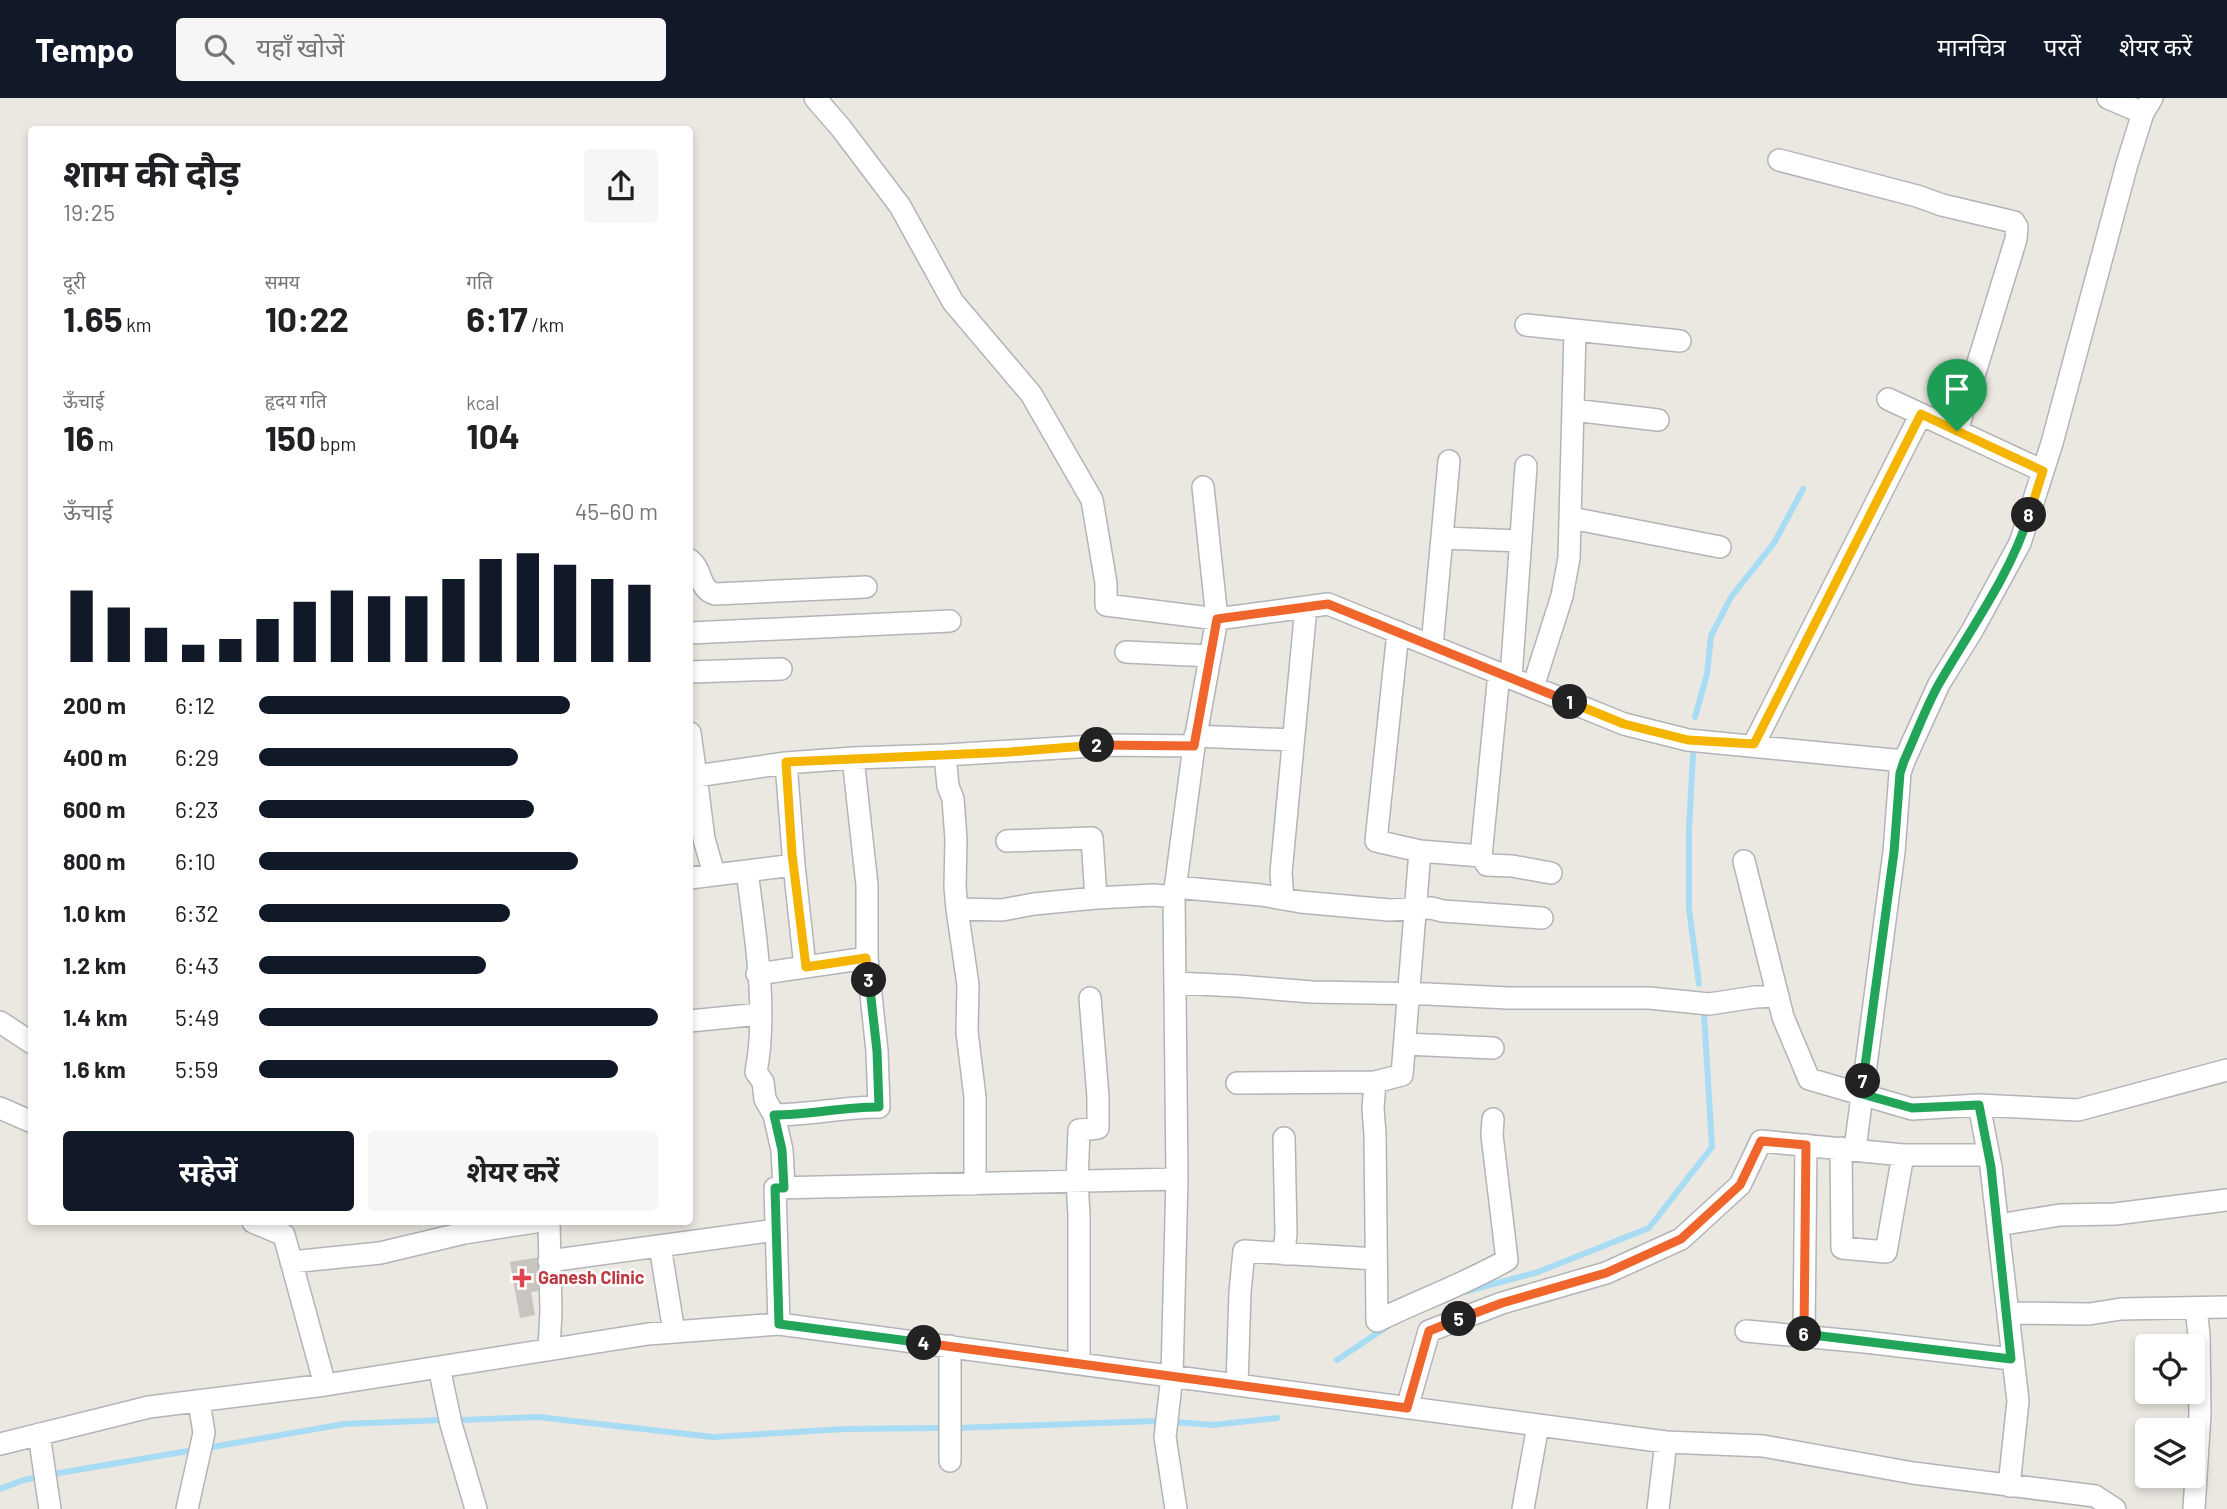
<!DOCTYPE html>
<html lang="hi">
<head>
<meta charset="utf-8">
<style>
  body { margin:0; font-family:Barlow,"Noto Sans Devanagari",sans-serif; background:#f6f6f6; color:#202124; height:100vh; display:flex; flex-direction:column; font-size:26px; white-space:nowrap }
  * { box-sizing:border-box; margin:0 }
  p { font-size:23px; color:#757577 }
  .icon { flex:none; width:38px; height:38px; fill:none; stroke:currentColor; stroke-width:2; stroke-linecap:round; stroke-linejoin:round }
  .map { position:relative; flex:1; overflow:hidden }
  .side { position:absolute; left:28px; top:28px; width:665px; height:1099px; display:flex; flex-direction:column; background:#fff; border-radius:7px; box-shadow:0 4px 10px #0003 }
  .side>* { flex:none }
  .fabs { position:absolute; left:2135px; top:1236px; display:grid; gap:14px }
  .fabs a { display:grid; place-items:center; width:70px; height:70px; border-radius:7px; background:#fff; box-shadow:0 4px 10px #0003; font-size:35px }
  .pin { position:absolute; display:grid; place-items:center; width:60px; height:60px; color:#fff; margin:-72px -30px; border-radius:50% 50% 50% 0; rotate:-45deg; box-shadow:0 0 7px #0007 }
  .pin .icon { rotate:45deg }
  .km { position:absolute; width:35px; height:35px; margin:-18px; border-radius:50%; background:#222; color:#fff; font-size:19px; line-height:35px; text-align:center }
  .round { display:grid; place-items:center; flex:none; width:74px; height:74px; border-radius:7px; background:#f6f6f6 }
  .head { display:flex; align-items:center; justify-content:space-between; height:119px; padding:0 35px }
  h1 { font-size:38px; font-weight:700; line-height:52px }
  .stats { display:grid; grid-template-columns:repeat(3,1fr); gap:10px; height:119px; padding:7px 35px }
  .stats div { display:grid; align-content:center }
  .stats b { font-size:35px; font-weight:700 }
  .stats small { font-size:19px; font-weight:400 }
  .stats p { font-size:19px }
  .chart { height:196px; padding:14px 35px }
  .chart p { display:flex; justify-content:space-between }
  .chart svg { width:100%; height:126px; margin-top:7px; stroke:#111827; stroke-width:6 }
  .primary-button { display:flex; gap:14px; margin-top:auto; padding:14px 35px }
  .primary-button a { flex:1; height:80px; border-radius:7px; background:#111827; color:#fff; font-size:28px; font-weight:700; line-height:80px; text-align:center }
  .primary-button a+a { background:#f6f6f6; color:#202124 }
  ul { padding:0 35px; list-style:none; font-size:23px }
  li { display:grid; grid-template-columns:112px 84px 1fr; align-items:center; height:52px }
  li i { height:18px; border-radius:9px; background:#111827 }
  header { display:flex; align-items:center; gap:42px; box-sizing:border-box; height:98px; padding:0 35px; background:#111827; color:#fff }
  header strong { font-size:33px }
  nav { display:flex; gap:38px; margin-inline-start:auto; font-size:24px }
  .search { width:490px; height:63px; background:#f6f6f6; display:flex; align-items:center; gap:18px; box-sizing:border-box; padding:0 24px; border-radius:7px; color:#757577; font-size:26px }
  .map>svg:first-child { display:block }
</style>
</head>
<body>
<header>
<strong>Tempo</strong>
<div class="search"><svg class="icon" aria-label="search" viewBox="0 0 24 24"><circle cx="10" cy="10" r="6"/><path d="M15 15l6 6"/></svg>यहाँ खोजें</div>
<nav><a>मानचित्र</a><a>परतें</a><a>शेयर करें</a></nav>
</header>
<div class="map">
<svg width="2227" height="1411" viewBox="0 0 2227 1411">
  <rect width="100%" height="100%" fill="#ebe8e1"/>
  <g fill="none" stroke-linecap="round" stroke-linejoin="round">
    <path stroke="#a8dbf4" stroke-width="6" d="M 1695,619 L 1707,576 L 1711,538 L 1731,499 L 1774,445 L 1803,391
      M 1693,657 L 1689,731 L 1689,811 L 1699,886
      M 1464,1194 L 1538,1174 L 1649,1130 L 1712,1049 L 1704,916
      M 1337,1262 L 1388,1228
      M 462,1322 L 538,1319 L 713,1339 L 844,1331 L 939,1330
      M 1176,1324 L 1213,1327 L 1277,1320
      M 957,1330 L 1155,1323
      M 212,1349 L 344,1326 L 442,1322
      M 59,1375 L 194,1352
      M 0,1391 L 24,1382 L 39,1379"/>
  </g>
  <path fill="#c8c5c0" d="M 540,1159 L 546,1192 L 531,1194 L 535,1217 L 520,1220 L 510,1164 Z"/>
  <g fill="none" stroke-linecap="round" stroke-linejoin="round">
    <defs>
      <path id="minor" d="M 815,0 L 841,30 L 900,108 L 953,204 L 1031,296 L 1092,402 L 1106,485 L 1106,507 L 1217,521 L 1194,648 L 1174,799 L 1177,1081 L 1172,1278 L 1165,1339 L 1176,1411
        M 2108,0 L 2143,15
        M 1779,62 L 1917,98 L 1942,107 L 2014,124 L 2017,129 L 2016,141 L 1957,333
        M 1526,227 L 1680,243
        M 1888,301 L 2043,373
        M 1573,312 L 1658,322
        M 1203,389 L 1217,521 L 1328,506 L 1624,626 L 1688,642 L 1904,663
        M 1571,420 L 1720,449
        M 1443,440 L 1521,443
        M 690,462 C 703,472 698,491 715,496 L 866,489
        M 690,535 L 950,523
        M 1432,548 L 1449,363
        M 1126,554 L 1210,558
        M 690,574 L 781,571
        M 1499,575 L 1481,758 L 1487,767 L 1512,768 L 1551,775
        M 1511,580 L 1526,368
        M 1533,589 L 1562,498 L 1569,460 L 1575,233
        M 690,635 L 696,678
        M 1195,638 L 1293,642
        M 1754,646 L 1921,316
        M 853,660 L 945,657
        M 786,665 L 853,660 L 867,787 L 867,860
        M 1007,743 L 1092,740 L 1096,800
        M 1420,753 L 1481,758
        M 1744,763 L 1783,919 L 1809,981 L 1912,1011 L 1979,1007 L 2078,1012 L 2227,972
        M 747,773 C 755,835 768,913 756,974 L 763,984 L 765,1001 L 774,1017 L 782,1052 L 784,1090
        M 714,776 L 704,741 L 696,678 L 786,665 L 794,767
        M 690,780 L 794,767 L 805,869
        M 1175,789 L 1261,797 L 1301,804 L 1389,812 L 1431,810 L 1443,813 L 1542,820
        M 1283,801 L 1281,775 L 1306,509
        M 957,811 L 955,789 L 956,741 L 953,701 L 948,688 L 945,657 L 1109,647 L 1194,648
        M 757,876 L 867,860 L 877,953 L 879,1009 C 843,1009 809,1017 774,1017
        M 1175,885 L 1238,888 L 1312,894 L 1427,896 L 1508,900 L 1649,900 L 1709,906 L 1755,899 L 1778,898
        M 690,923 L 760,916
        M 0,924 L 32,945
        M 1405,946 L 1493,950
        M 1375,984 L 1373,1011 L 1375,1036 L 1377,1223 C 1420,1202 1465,1186 1507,1162 L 1492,1037 L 1493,1021
        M 1237,985 L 1375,984 L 1402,977 L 1420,753 L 1376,743 L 1398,534
        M 1979,1007 L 1991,1069 L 2018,1303 L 2009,1388
        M 0,1010 L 32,1024
        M 1841,1050 L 1842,1150 L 1886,1154 L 1903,1057
        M 1855,1051 L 1894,754 L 1900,675 L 1904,663 L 1939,586 L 1972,533 L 2020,445 L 2052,345 L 2127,66 L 2143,15 L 2152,0
        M 975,1086 L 975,999 L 967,934 L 968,887 L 957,811 L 1002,812 L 1034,806 L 1096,800 L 1154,797 L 1174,799
        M 253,1124 L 284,1137 L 325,1287
        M 549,1124 L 551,1213 L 549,1251
        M 1998,1127 L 2060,1117 L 2115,1116 L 2227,1102
        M 660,1148 L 674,1234
        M 1284,1156 L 1286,1135 L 1284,1040
        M 549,1163 L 776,1132
        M 291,1164 L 380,1155 L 464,1135 L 535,1124
        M 2008,1215 L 2089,1216 L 2121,1211 L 2227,1209
        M 779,1226 L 775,1090 L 1177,1081
        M 1746,1233 L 1865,1244 L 2011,1261
        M 1804,1238 L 1806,1047
        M 1079,1265 L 1079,1117 L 1077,1083 L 1079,1032 L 1098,1030 L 1098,999 L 1090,900
        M 439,1269 L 451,1326 L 476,1411
        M 1237,1287 L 1240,1194 L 1244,1153 L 1376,1161
        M 1407,1310 L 1429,1233 L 1502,1205 L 1606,1175 L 1681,1141 L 1740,1087 L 1761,1043 L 1903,1057 L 1988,1057
        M 39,1336 L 50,1411
        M 0,1346 L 149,1309 L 325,1287 L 648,1236 L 779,1226 L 1666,1344 L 1763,1348 L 1913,1375 L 2095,1398 L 2115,1411
        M 950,1363 L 950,1248
        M 187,1411 L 204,1335 L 199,1303
        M 1523,1411 L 1538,1327
        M 1658,1411 L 1666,1344
        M 2194,1411 L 2200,1315 L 2199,1237 L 2196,1210"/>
    </defs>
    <use href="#minor" stroke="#b2b4b7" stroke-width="24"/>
    <use href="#minor" stroke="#fff" stroke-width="21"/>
  </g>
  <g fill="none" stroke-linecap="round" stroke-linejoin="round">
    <defs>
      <path id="split-1" d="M 1570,604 L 1624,626 L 1688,642 L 1754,646 L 1921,316 L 1957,333"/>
      <path id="split-2" d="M 1097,647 L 1194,648 L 1217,521 L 1328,506 L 1570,604"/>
      <path id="split-3" d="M 869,882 L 866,860 L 806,869 L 792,756 L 786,664 L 1010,654 L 1097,647"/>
      <path id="split-4" d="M 869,882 L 877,953 L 879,1009 C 843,1009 809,1017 774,1017 L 782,1052 L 784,1090 L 775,1090 L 779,1226 L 924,1245"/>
      <path id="split-5" d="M 924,1245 L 1407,1310 L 1429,1233 L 1459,1221"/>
      <path id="split-6" d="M 1459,1221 L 1502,1205 L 1606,1175 L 1681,1141 L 1740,1087 L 1761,1043 L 1806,1047 L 1804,1236"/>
      <path id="split-7" d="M 1804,1236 L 2011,1261 L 1991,1069 L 1979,1007 L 1912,1010 L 1862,996 L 1863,983"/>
      <path id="split-8" d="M 1863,983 L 1894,754 L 1900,675 L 1904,663 C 1916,637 1926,608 1940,584 C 1972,529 2010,477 2029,417"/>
      <path id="split-9" d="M 1957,333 L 2043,373 L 2029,417"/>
    </defs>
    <use href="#split-1" stroke="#fff" stroke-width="14"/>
    <use href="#split-2" stroke="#fff" stroke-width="14"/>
    <use href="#split-3" stroke="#fff" stroke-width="14"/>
    <use href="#split-4" stroke="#fff" stroke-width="14"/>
    <use href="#split-5" stroke="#fff" stroke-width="14"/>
    <use href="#split-6" stroke="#fff" stroke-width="14"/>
    <use href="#split-7" stroke="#fff" stroke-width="14"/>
    <use href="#split-8" stroke="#fff" stroke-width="14"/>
    <use href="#split-9" stroke="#fff" stroke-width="14"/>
    <use href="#split-1" stroke="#f5b400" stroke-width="9"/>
    <use href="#split-2" stroke="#f0652b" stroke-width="9"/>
    <use href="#split-3" stroke="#f5b400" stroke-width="9"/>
    <use href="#split-4" stroke="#22a559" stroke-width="9"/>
    <use href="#split-5" stroke="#f0652b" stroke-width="9"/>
    <use href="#split-6" stroke="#f0652b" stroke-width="9"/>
    <use href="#split-7" stroke="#22a559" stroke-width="9"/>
    <use href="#split-8" stroke="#22a559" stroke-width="9"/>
    <use href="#split-9" stroke="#f5b400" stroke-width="9"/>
  </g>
  <path fill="#e0444e" stroke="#fff" stroke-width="2.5" d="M518.5 1169.5h7v7h7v7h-7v7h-7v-7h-7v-7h7z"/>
  <g text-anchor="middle" stroke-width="5" stroke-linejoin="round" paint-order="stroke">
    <g font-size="18" font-weight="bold" fill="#be3a42" stroke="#fff" text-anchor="start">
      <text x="538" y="1186">Ganesh Clinic</text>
    </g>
  </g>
</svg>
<div class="fabs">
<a><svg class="icon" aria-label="locate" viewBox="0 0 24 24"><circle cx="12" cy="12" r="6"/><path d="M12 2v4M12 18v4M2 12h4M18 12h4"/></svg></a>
<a><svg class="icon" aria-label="layers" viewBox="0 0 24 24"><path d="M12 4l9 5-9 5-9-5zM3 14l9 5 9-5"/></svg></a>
</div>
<div class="pin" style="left:1957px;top:333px;background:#1e9e55"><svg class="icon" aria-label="arrive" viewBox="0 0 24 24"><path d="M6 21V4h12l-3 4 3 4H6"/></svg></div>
<b class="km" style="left:1570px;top:604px">1</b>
<b class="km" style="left:1097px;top:647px">2</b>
<b class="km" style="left:869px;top:882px">3</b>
<b class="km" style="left:924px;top:1245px">4</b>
<b class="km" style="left:1459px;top:1221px">5</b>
<b class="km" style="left:1804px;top:1236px">6</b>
<b class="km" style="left:1863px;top:983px">7</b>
<b class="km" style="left:2029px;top:417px">8</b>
<section class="side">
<div class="head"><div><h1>शाम की दौड़</h1><p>19:25</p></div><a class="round"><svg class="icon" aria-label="share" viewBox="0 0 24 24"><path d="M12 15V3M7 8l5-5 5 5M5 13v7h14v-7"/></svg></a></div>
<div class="stats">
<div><p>दूरी</p><b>1.65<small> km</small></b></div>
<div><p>समय</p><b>10:22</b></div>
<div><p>गति</p><b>6:17<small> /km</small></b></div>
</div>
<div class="stats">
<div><p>ऊँचाई</p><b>16<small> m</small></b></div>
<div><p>हृदय गति</p><b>150<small> bpm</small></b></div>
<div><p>kcal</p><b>104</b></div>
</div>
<div class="chart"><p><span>ऊँचाई</span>45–60 m</p>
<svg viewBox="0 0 160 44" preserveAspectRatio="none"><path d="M5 44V19M15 44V25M25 44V32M35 44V38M45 44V36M55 44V29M65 44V23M75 44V19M85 44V21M95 44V21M105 44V15M115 44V8M125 44V6M135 44V10M145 44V15M155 44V17"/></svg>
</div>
<ul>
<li><b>200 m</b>6:12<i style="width:78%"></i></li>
<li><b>400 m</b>6:29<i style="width:65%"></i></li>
<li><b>600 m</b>6:23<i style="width:69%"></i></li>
<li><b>800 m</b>6:10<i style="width:80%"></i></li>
<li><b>1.0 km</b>6:32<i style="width:63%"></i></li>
<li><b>1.2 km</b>6:43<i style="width:57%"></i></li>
<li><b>1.4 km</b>5:49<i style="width:100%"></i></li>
<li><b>1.6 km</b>5:59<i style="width:90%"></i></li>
</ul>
<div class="primary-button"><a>सहेजें</a><a>शेयर करें</a></div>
</section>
</div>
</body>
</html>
